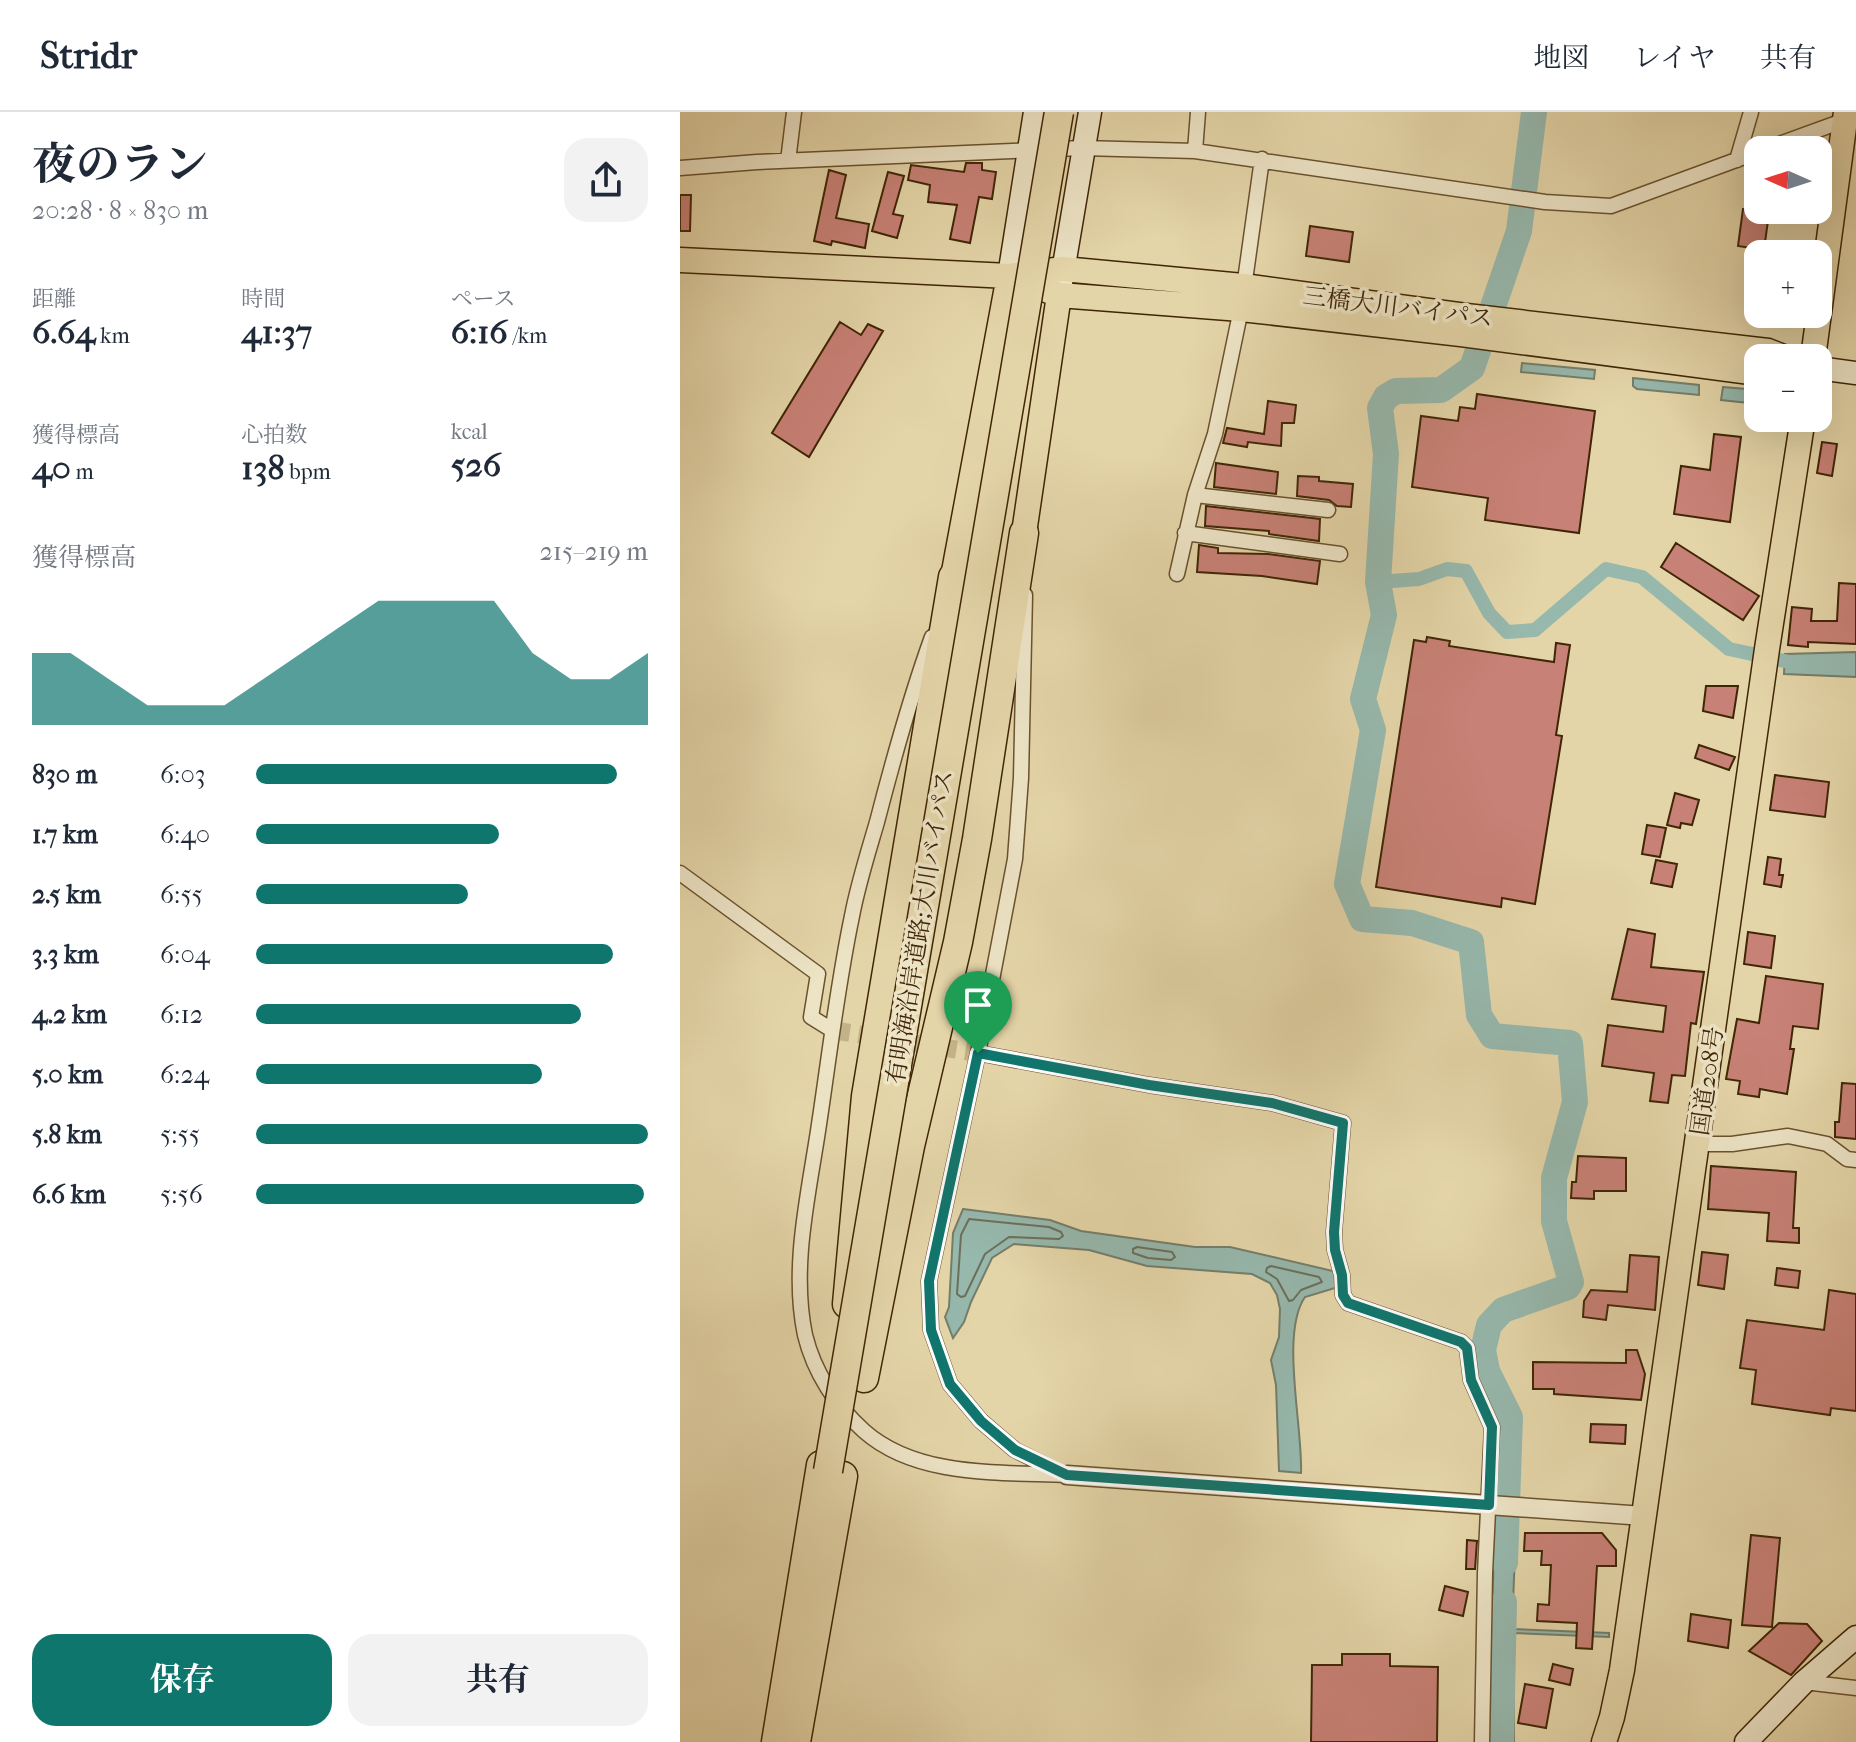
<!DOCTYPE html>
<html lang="ja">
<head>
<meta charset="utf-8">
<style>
  body { margin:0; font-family:"IM FELL French Canon","Noto Serif JP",serif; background:#f2f2f3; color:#1f2937; height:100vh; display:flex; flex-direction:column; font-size:30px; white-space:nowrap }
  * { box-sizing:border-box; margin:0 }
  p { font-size:26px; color:#747a83 }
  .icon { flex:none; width:44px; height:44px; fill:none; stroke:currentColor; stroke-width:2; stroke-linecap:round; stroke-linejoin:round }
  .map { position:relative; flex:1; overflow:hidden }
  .details { display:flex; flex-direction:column; background:#fff; width:680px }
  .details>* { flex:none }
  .needle { width:52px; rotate:273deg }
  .fabs { position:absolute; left:1064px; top:24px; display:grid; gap:16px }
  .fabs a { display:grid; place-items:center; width:88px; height:88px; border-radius:16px; background:#fff; box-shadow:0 8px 32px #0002; font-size:40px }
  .pin { position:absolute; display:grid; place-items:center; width:68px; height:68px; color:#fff; margin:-82px -34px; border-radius:50% 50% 50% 0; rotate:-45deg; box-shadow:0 0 8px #0007 }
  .pin .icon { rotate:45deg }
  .round { display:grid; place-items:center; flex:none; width:84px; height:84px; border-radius:24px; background:#f2f2f3 }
  .overview { display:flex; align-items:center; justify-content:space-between; height:136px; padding:0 32px }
  h1 { font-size:44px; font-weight:700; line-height:60px }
  .stats { display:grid; grid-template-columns:repeat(3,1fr); gap:12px; height:136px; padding:8px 32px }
  .stats div { display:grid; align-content:center }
  .stats b { font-size:34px; font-weight:700 }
  .stats small { font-size:22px; font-weight:400 }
  .stats p { font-size:22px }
  .chart { height:224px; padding:16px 32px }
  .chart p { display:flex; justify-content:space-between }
  .chart svg { width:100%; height:144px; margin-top:8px; fill:#0f766e; opacity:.7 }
  .button { display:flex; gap:16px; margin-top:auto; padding:16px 32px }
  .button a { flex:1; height:92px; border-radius:24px; background:#0f766e; color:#fff; font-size:32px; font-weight:700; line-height:92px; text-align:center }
  .button a+a { background:#f2f2f3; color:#1f2937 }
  ul { padding:0 32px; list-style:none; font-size:26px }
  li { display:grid; grid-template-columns:128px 96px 1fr; align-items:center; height:60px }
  li i { height:20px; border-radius:10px; background:#0f766e }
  header { display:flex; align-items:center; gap:48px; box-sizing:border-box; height:112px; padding:0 40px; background:#fff; border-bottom:2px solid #e0e1e3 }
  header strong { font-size:38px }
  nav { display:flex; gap:44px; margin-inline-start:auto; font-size:28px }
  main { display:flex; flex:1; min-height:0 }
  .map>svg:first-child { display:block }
</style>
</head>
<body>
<header>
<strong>Stridr</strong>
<nav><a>地図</a><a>レイヤ</a><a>共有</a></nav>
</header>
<main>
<section class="details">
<div class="overview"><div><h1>夜のラン</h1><p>20:28 · 8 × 830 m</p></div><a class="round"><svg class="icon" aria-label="share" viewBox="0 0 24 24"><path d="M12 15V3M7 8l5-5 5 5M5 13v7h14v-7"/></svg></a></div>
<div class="stats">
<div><p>距離</p><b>6.64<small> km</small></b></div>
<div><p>時間</p><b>41:37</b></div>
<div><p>ペース</p><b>6:16<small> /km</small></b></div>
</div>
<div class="stats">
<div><p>獲得標高</p><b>40<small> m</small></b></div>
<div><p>心拍数</p><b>138<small> bpm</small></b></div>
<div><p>kcal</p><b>526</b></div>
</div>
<div class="chart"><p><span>獲得標高</span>215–219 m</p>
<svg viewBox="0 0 160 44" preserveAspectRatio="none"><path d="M0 44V22L10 22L20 30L30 38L40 38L50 38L60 30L70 22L80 14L90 6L100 6L110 6L120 6L130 22L140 30L150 30L160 22V44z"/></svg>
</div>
<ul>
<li><b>830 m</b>6:03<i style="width:92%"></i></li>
<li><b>1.7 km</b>6:40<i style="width:62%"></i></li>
<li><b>2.5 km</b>6:55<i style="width:54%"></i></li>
<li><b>3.3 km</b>6:04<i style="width:91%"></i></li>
<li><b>4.2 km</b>6:12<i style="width:83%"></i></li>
<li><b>5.0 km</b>6:24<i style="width:73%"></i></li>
<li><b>5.8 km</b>5:55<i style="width:100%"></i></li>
<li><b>6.6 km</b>5:56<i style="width:99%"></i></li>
</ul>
<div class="button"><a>保存</a><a>共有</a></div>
</section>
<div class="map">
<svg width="1176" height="1630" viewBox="0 0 1176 1630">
  <rect width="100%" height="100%" fill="#e4d5a8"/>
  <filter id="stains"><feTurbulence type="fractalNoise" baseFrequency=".0025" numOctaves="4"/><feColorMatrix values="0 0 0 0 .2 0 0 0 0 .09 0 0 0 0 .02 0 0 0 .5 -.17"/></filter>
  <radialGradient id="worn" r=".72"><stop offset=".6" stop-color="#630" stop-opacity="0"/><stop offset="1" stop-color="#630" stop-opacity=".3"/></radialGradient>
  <path fill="#96b8ad" stroke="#747e6a" stroke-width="2" d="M 842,251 L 915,258 L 914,267 L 841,260 Z
    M 953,266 L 1019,273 L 1019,283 L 957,277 L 953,274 Z
    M 1043,275 L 1078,278 L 1078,292 L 1041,288 Z
    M 1176,540 L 1176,565 L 1104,562 L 1105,542 Z
    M 283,1097 L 370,1108 L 401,1119 L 515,1135 L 550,1135 L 657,1160 L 655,1176 L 625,1185 C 600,1221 623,1315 621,1361 L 599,1359 L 596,1273 L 591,1248 L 599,1225 L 600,1197 L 597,1183 L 590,1171 L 572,1162 L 467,1154 L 409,1138 L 334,1132 L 312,1146 L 291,1190 L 284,1210 L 273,1226 L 265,1205 L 269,1195 L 273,1121 Z
    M 815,1415 L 836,1416 L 832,1517 L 929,1521 L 929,1525 L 834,1521 L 834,1525 L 811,1524 Z
    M 812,1533 L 833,1533 L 834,1630 L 810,1630 Z"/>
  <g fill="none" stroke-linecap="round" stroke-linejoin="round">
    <path stroke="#6b6f5a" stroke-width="2" d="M 289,1107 L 369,1115 L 381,1120 L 383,1124 L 379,1127 L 329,1125 L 305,1142 L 285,1184 L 281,1185 L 277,1182 L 281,1123 Z
      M 457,1135 L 492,1140 L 495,1145 L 491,1148 L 468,1146 L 453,1141 L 453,1137 Z
      M 591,1154 L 639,1165 L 642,1170 L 621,1178 L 613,1188 L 609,1189 L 597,1167 L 586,1160 L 587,1156 Z"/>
    <path stroke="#96b8ad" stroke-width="14" d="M 698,470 L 739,467 L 767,457 L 786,459 L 809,501 L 827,520 L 855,518 L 926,457 L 962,465 L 1049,537 L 1123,553"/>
    <path stroke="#96b8ad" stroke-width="26" d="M 825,1451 L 830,1305 L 807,1259 L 803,1238 L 809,1213 L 823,1198 L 888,1175 L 891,1170 L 874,1109 L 874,1066 L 895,990 L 890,931 L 812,924 L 799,903 L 791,830 L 732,811 L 682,807 L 667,772 L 693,618 L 683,587 L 704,503 L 698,470 L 706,342 L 700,296 L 706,285 L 716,279 L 761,278 L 792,256 L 839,119 L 854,0
      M 821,1630 L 824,1490"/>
  </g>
  <path fill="#c88176" stroke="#402606" stroke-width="2" d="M 286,51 L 302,51 L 302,58 L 316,60 L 312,87 L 299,85 L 290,131 L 270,127 L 277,93 L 248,90 L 250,73 L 228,68 L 231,53 L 284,60 Z
    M 149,58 L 166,63 L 156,106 L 189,112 L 185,136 L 152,129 L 151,133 L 134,129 Z
    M 208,60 L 224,64 L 213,102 L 223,104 L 217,126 L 192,119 Z
    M 0,83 L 11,83 L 10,119 L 0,119 Z
    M 1063,97 L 1089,101 L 1084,138 L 1058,134 Z
    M 630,114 L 673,120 L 669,150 L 626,144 Z
    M 160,210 L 181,223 L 188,212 L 203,219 L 129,345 L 92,321 Z
    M 797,282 L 915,299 L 899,421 L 805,408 L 808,386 L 732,375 L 741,304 L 778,309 L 780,295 L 795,297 Z
    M 588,289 L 616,293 L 614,311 L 602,311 L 601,334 L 568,330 L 567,335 L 543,331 L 547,316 L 584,322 Z
    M 1034,322 L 1061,325 L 1050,410 L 994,402 L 1001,354 L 1030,358 Z
    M 1142,330 L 1157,332 L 1152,364 L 1137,361 Z
    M 536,351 L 598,360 L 596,382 L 534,375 Z
    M 618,364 L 639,365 L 639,369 L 673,372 L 671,395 L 657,394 L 649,388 L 617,384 Z
    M 526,394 L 640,407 L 639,429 L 589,422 L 589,419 L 525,414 Z
    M 996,431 L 1079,484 L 1063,508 L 981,455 Z
    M 519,433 L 538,436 L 538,441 L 588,442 L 640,449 L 637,472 L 582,464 L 517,460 Z
    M 1159,471 L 1176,472 L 1176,532 L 1128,530 L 1128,535 L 1108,533 L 1112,495 L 1132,497 L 1131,509 L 1157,509 Z
    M 747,525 L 770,529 L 769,534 L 874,550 L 876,531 L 890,533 L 876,623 L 882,624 L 855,792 L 822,786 L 821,795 L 696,775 L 734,528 L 746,530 Z
    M 1026,574 L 1058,574 L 1053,606 L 1023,599 Z
    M 1019,633 L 1055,645 L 1049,658 L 1015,646 Z
    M 1095,663 L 1149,670 L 1145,705 L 1090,698 Z
    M 995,681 L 1019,688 L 1012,713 L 1001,711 L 1000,716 L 987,713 Z
    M 967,713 L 986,716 L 980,745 L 962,742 Z
    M 1088,745 L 1101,747 L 1099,763 L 1103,763 L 1101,775 L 1084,772 Z
    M 976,748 L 997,752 L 992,775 L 971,771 Z
    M 948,817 L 975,822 L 971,855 L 1024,860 L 1016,912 L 1011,911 L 1005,964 L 992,963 L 988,991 L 970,989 L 974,961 L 922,954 L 928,913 L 983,920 L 986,894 L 932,887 Z
    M 1068,820 L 1095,824 L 1091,856 L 1064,852 Z
    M 1086,864 L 1143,872 L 1138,917 L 1113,914 L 1110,937 L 1114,937 L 1107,982 L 1080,977 L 1079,985 L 1058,982 L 1060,969 L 1046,967 L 1057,907 L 1079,911 Z
    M 1162,971 L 1176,972 L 1176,1027 L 1155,1025 L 1155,1010 L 1159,1010 Z
    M 898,1044 L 946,1046 L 946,1079 L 914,1079 L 914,1087 L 891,1086 L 892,1070 L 896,1070 Z
    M 1031,1054 L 1116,1060 L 1113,1116 L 1119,1116 L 1119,1131 L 1087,1129 L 1089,1101 L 1028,1097 Z
    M 1022,1140 L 1048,1143 L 1044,1177 L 1018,1173 Z
    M 950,1143 L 979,1145 L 975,1198 L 928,1193 L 926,1208 L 903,1205 L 904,1189 L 911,1178 L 947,1180 Z
    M 1097,1156 L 1120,1159 L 1118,1176 L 1095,1173 Z
    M 1149,1178 L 1176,1182 L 1176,1299 L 1151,1296 L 1150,1303 L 1072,1292 L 1076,1258 L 1060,1256 L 1067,1208 L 1144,1218 Z
    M 946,1238 L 957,1238 L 965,1262 L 961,1288 L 874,1282 L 874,1277 L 853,1277 L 853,1250 L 946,1251 Z
    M 911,1312 L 946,1313 L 945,1332 L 910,1330 Z
    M 845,1421 L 922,1421 L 936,1438 L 936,1454 L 917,1454 L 912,1537 L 896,1536 L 897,1511 L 857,1509 L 858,1492 L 869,1493 L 871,1453 L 861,1453 L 862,1439 L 844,1439 Z
    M 1071,1423 L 1100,1426 L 1092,1515 L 1062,1513 Z
    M 787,1428 L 797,1429 L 795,1457 L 786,1457 Z
    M 765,1474 L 788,1480 L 783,1504 L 759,1498 Z
    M 1011,1502 L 1051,1508 L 1048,1536 L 1008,1529 Z
    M 1099,1511 L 1127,1512 L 1142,1529 L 1111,1563 L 1069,1539 Z
    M 662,1542 L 710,1542 L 710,1554 L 758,1555 L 757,1630 L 631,1630 L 632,1553 L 662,1553 Z
    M 873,1552 L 893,1557 L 890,1573 L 869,1568 Z
    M 845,1572 L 873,1577 L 866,1616 L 838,1611 Z"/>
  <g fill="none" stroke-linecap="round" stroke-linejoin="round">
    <path stroke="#c3b288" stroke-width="18" stroke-dasharray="18 9" stroke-linecap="butt" d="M 152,918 L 298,941"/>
    <defs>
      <path id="minor" d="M 1083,38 L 1168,7
        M 515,39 L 518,0
        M 1057,48 L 1071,0
        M 108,49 L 114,0
        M 0,56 L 77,50 L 402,36 L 515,39 L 865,90 L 931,94 L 1078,40
        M 515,383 L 648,398
        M 505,421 L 660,442
        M 497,462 L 515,383 L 535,322 L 561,197 L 582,47
        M 345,483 L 341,666 L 335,747 L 298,941 L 249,1169 L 251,1218 L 270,1272 L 301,1309 L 335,1338 L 379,1360
        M 252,525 C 230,586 213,648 197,710 C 188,741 178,772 172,804 C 157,875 149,947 138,1019 C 128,1085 111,1156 125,1223 C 134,1260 156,1294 184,1319 C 237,1366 321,1360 387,1363
        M 0,761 L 138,862 L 131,905 L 152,918
        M 298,941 L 469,973 L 592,991 L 663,1011 L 654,1120 L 655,1138 L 662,1163 L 663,1183 L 668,1191 L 781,1230 L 787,1236 L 791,1268 L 812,1315 L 805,1461 L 802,1630
        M 1018,1032 L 1052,1032 L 1108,1024 L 1147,1032 L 1167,1047 L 1176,1048
        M 1124,1570 L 1176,1576"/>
      <path id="tertiary" d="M 387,1363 L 964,1404"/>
      <path id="secondary" d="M 329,164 L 355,0
        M 379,183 L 410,0
        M 1138,256 L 1176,261
        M 1066,1630 L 1124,1570 L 1176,1525"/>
      <path id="trunk" d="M 0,148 L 329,164 L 383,157 L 563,174 L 786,204 L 1088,239 L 1106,246
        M 335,166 L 379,183 L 561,197 L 781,222 L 1078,261
        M 1133,246 L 1166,0
        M 344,421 L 379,183
        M 273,465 L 329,164
        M 924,1630 L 932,1605 L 942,1558 L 1087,537 L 1123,306"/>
      <path id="motorway" d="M 167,1192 L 186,984 L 273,465
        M 184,1266 L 230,1034 L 278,830 L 297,727 L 344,421
        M 96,1630 L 141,1353
        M 116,1630 L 163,1364"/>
    </defs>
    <use href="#minor" stroke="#69522e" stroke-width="17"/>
    <use href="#tertiary" stroke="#69522e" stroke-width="21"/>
    <use href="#secondary" stroke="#402606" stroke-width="25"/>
    <use href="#trunk" stroke="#402606" stroke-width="27"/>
    <use href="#motorway" stroke="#402606" stroke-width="31"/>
    <use href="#minor" stroke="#ede4c6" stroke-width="14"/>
    <use href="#tertiary" stroke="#ede4c6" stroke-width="18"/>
    <use href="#secondary" stroke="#ede4c6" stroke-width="22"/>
    <use href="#trunk" stroke="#e4d5a8" stroke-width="24"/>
    <use href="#motorway" stroke="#e4d5a8" stroke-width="28"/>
    <defs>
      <path id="motorway-bridge" d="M 148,1359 L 379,0"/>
    </defs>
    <use href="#motorway-bridge" stroke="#402606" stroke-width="31" stroke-linecap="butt"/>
    <use href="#motorway-bridge" stroke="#e4d5a8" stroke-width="28"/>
  </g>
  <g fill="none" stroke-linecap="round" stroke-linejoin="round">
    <defs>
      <path id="route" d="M 298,941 L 469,973 L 592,991 L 663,1011 L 654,1120 L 655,1138 L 662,1163 L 663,1183 L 668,1191 L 781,1230 L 787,1236 L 791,1268 L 812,1315 L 809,1393 L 387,1363 L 335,1338 L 301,1309 L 270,1272 L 251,1218 L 249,1169 Z"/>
    </defs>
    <use href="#route" stroke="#fff" stroke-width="16"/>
    <use href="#route" stroke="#0f766e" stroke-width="10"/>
  </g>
  <g text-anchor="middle" stroke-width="7" stroke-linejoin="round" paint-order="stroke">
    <g font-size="24" fill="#402606" stroke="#ede4c6">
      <text transform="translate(718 195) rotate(7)" y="8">三橋大川バイパス</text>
      <text transform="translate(240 815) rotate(-81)" y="8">有明海沿岸道路;大川バイパス</text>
      <text transform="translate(1027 969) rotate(-82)" y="8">国道208号</text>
    </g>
  </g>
  <rect width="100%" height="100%" filter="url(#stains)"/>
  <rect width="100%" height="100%" fill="url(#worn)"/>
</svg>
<div class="fabs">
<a><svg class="needle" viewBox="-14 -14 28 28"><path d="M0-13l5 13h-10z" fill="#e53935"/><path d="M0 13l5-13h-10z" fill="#747a83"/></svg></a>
<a>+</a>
<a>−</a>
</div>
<div class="pin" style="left:298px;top:941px;background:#1e9e55"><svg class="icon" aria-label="arrive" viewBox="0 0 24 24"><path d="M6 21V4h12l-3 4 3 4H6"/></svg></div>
</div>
</main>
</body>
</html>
